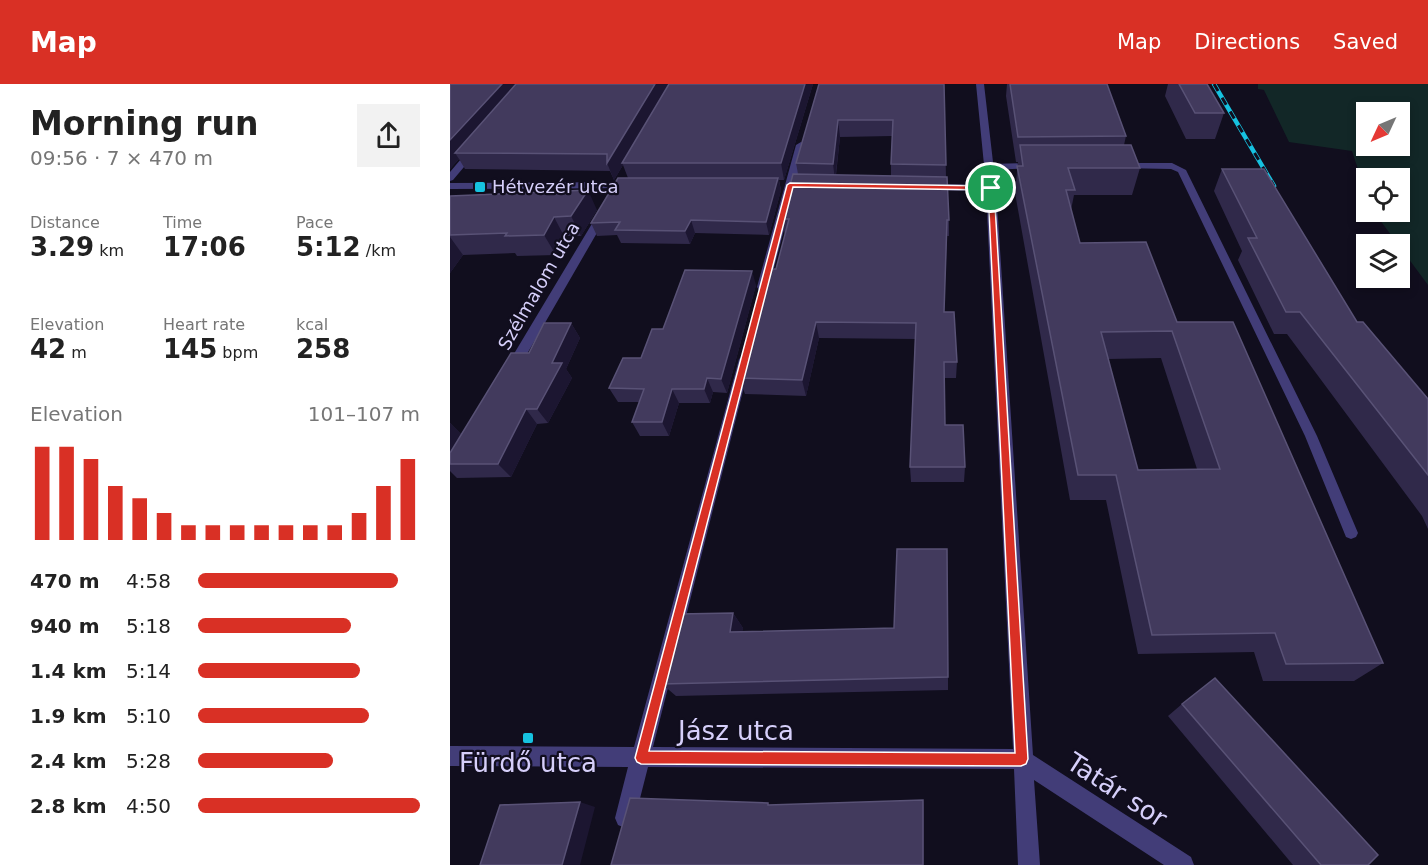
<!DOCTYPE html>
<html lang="en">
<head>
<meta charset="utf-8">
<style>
  body { margin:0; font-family:"DejaVu Sans",sans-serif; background:#f2f2f2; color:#222; height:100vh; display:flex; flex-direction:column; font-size:22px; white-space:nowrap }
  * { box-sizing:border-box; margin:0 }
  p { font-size:20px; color:#767676 }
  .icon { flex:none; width:33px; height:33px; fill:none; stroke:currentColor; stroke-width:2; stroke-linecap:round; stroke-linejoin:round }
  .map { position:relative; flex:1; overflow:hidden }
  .details { display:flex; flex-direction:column; background:#fff; width:450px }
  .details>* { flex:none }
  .needle { width:39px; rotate:226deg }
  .buttons { position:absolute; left:906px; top:18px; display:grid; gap:12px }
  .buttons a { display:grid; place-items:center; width:54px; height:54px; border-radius:0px; background:#fff; box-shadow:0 3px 9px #0003; font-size:30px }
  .pin { position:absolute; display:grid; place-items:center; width:51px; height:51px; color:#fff; margin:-26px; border:3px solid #fff; border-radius:50%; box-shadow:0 2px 6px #0007 }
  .round { display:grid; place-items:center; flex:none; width:63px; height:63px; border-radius:0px; background:#f2f2f2 }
  .overview { display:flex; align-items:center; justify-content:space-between; height:102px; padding:0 30px }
  h1 { font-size:33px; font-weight:800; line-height:45px }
  .figures { display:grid; grid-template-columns:repeat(3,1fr); gap:9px; height:102px; padding:6px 30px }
  .figures div { display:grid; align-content:center }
  .figures b { font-size:26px; font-weight:800 }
  .figures small { font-size:16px; font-weight:400 }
  .figures p { font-size:16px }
  .chart { height:168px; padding:12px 30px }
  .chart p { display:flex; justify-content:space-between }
  .chart svg { width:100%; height:108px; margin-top:6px; stroke:#d93025; stroke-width:6 }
  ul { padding:0 30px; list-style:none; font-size:20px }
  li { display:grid; grid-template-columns:96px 72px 1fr; align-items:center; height:45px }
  li i { height:15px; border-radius:8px; background:#d93025 }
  header { display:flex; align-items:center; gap:36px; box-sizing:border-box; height:84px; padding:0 30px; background:#d93025; color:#fff }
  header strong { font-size:28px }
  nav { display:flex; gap:33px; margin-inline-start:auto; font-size:21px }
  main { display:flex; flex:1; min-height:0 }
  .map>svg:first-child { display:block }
</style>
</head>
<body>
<header>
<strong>Map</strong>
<nav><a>Map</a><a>Directions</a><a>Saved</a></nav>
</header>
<main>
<section class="details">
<div class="overview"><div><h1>Morning run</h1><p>09:56 · 7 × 470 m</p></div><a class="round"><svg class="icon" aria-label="share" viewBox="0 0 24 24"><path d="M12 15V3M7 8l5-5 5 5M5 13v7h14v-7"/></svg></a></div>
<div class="figures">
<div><p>Distance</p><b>3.29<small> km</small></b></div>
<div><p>Time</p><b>17:06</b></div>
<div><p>Pace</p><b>5:12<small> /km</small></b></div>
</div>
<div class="figures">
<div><p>Elevation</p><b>42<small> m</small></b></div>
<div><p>Heart rate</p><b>145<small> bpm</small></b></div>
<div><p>kcal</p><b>258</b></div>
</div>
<div class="chart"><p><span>Elevation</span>101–107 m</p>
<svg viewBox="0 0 160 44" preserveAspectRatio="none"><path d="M5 44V6M15 44V6M25 44V11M35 44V22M45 44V27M55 44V33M65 44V38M75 44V38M85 44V38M95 44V38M105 44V38M115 44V38M125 44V38M135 44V33M145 44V22M155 44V11"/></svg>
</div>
<ul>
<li><b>470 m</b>4:58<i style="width:90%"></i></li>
<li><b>940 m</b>5:18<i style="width:69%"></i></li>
<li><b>1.4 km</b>5:14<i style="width:73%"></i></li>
<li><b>1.9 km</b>5:10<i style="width:77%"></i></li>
<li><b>2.4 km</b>5:28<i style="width:61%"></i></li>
<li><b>2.8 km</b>4:50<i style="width:100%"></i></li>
</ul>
</section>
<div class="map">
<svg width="978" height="781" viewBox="0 0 978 781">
  <rect width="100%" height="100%" fill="#110e1e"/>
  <path fill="#122727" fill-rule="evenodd" d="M 808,0 L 978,0 L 978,201 L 924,128 L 950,128 L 950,94 L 916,94 L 916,109 L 902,67 L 839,58 L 814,6 L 808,5 ZM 916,28 L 950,28 L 950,62 L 916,62 Z"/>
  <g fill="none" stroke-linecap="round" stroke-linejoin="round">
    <path fill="#423d78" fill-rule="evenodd" d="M 585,79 L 588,80 L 588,84 L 539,86 L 535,83 L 539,80 Z
      M 667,79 L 722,79 L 736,86 L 867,352 L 908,449 L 906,453 L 901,455 L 896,453 L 855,352 L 728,88 L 721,85 L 670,84 L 667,83 Z"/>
    <path fill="#423d78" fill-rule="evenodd" d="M 526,0 L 534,0 L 546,104 L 583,671 L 741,773 L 744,781 L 714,781 L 584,696 L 590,781 L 568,781 L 564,685 L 198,683 L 185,734 L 182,741 L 175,744 L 168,741 L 165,734 L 178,683 L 0,682 L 0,662 L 184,663 L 289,275 L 295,270 L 301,275 L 203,663 L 563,665 L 536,107 L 478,106 L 473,103 L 478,100 L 536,101 Z
      M 351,58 L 356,61 L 319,203 L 317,206 L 309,206 L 307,203 L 346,61 Z
      M 22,62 L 30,64 L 3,96 L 0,97 L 0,88 Z
      M 0,99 L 184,98 L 189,101 L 184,104 L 0,105 Z
      M 154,125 L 159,128 L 66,289 L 56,289 L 54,286 L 56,283 L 149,128 Z"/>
    <defs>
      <path id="rail" d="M 764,0 L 824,102"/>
    </defs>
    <use href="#rail" stroke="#16c2e0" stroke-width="4.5"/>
    <use href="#rail" stroke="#110e1e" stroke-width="3" stroke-dasharray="8" stroke-linecap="butt"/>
  </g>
  <path fill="#30294a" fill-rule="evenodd" d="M 0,0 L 363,0 L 334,96 L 329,96 L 331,106 L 319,151 L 245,149 L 240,160 L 171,159 L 167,151 L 147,152 L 141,139 L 178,94 L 173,81 L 164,96 L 160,87 L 15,85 L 9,75 L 0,85 Z
    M 369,0 L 494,0 L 496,93 L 499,136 L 499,152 L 497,152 L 494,228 L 507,278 L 506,294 L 494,294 L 495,341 L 515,383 L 514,398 L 461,398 L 460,383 L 465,255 L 369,254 L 356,312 L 295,310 L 289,294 L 326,185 L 335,151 L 331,135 L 348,90 L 346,79 ZM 442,52 L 441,80 L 441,92 L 386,91 L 390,53 Z
    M 557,0 L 657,0 L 676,52 L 674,61 L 690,84 L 682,111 L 624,111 L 621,126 L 630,159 L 727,238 L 933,579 L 904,597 L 813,597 L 804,568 L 688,570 L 656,416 L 620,416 L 565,109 L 568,78 L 566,78 L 556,12 ZM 711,274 L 747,385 L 688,386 L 658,275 Z
    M 718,0 L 757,0 L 774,29 L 765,55 L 736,55 L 715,12 Z
    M 772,85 L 907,238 L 978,315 L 978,445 L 972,432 L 837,250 L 824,250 L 788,176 L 792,167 L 764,107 Z
    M 0,112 L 147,126 L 131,152 L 114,152 L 106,171 L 67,172 L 65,169 L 13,171 L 0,189 Z
    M 306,201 L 277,309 L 263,308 L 260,319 L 229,319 L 219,352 L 190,352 L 182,338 L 189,318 L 168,318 L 159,304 L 191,274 L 213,245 Z
    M 121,239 L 130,254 L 116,285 L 122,294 L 98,339 L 87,340 L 61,393 L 7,394 L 0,387 L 0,339 L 11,350 L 79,269 Z
    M 283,529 L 293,544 L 292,548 L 498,593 L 498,606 L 226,612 L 212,600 Z
    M 732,620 L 918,781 L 843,781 L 718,632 Z"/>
  <path fill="#1c1631" d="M 52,0 L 74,0 L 5,69 L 9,75 L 0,85 L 0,56 Z
    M 205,0 L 219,0 L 172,79 L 173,81 L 164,96 L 157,79 Z
    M 355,0 L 363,0 L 334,96 L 331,79 Z
    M 388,36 L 390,53 L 385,96 L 383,80 Z
    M 328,94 L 331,106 L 319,151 L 316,138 Z
    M 138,106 L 147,126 L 131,152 L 121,132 Z
    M 104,133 L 114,152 L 106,171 L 94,151 Z
    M 241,136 L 245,149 L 240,160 L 235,147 Z
    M 0,153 L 13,171 L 0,189 Z
    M 302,187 L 306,201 L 277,309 L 271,295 Z
    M 366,238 L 369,254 L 356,312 L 352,296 Z
    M 121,239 L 130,254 L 116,285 L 122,294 L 98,339 L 87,325 L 102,279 Z
    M 257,294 L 263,308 L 260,319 L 254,305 Z
    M 222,305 L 229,319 L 219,352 L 212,338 Z
    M 76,325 L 87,340 L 61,393 L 48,380 Z
    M 0,339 L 12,351 L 0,372 Z
    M 283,529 L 293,544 L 290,562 L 280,548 Z
    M 473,716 L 474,723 L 474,781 L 473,781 Z
    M 130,718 L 145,723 L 130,781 L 112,781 Z"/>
  <path fill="#423a5d" stroke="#595276" stroke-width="1.5" fill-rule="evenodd" d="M 0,0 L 52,0 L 0,56 Z
    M 66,0 L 205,0 L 157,79 L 157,70 L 5,69 Z
    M 219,0 L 355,0 L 331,79 L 172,79 Z
    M 369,0 L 494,0 L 496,81 L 441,80 L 443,36 L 388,36 L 383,80 L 346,79 Z
    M 560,0 L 657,0 L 676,52 L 568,53 Z
    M 729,0 L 757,0 L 774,29 L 745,29 Z
    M 570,61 L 681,61 L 690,84 L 618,84 L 625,106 L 616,106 L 630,159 L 696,158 L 727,238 L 783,238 L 933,579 L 836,580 L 825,549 L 702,551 L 666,391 L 628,391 L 567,82 L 573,82 ZM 722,247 L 770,385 L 688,386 L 651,248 Z
    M 772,85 L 814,85 L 907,238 L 913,238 L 978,315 L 978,391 L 850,228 L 836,228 L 798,154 L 807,154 Z
    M 343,90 L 497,93 L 499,136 L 497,136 L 494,228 L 504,228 L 507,278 L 494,278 L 495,341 L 513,341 L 515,383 L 460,383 L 466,239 L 366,238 L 352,296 L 289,294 L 318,185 L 326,185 L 339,135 L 331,135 Z
    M 168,94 L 328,94 L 316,138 L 241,136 L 235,147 L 165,146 L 170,138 L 141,139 Z
    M 138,106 L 121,132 L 104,133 L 94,151 L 55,152 L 57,149 L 0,151 L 0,112 Z
    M 235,186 L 302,187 L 271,295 L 257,294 L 254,305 L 222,305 L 212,338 L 182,338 L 194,305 L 159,304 L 173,274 L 191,274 L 202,245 L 213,245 Z
    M 94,239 L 121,239 L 102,279 L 112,279 L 87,325 L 76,325 L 48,380 L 0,380 L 0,369 L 61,269 L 79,269 Z
    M 447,465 L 497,465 L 498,593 L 212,600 L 229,530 L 283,529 L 280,548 L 444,544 Z
    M 765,594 L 928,771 L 918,781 L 871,781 L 732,620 Z
    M 180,714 L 318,719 L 318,721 L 473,716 L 473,781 L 161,781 Z
    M 130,718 L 112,781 L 30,781 L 50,721 Z"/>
  <path fill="#d93025" stroke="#fff" stroke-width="1.5" fill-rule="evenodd" d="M 340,99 L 541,102 L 544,104 L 578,675 L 576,680 L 571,682 L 191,680 L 187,678 L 185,674 L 337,101 ZM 343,103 L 538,106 L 565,669 L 199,667 Z"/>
  <g fill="#16c2e0" stroke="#110e1e" stroke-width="2">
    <rect x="24" y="97" width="12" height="12" rx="3"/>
    <rect x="72" y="648" width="12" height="12" rx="3"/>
  </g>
  <g text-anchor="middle" stroke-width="4.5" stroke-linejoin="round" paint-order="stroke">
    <g font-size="18" fill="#d6cffa" stroke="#110e1e" text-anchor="start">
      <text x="42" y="109">Hétvezér utca</text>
    </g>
    <g font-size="18" fill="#d6cffa" stroke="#110e1e">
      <text transform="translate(89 202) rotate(-60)" y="6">Szélmalom utca</text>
    </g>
    <g font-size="26" fill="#d6cffa" stroke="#110e1e">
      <text x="286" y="656">Jász utca</text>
      <text transform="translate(667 706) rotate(33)" y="9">Tatár sor</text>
    </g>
    <g font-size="26" fill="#d6cffa" stroke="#110e1e">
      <text x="78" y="688">Fürdő utca</text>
    </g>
  </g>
</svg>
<div class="buttons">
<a><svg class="needle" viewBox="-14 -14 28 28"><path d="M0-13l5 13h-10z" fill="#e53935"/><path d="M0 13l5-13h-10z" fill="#767676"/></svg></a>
<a><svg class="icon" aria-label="locate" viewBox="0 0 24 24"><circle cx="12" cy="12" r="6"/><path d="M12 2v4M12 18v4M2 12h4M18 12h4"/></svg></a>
<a><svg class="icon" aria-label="layers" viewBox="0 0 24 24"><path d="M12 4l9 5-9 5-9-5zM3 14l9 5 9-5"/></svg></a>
</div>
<div class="pin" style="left:541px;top:104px;background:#1e9e55"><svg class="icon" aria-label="arrive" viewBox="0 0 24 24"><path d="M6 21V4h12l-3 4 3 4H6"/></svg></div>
</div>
</main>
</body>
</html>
